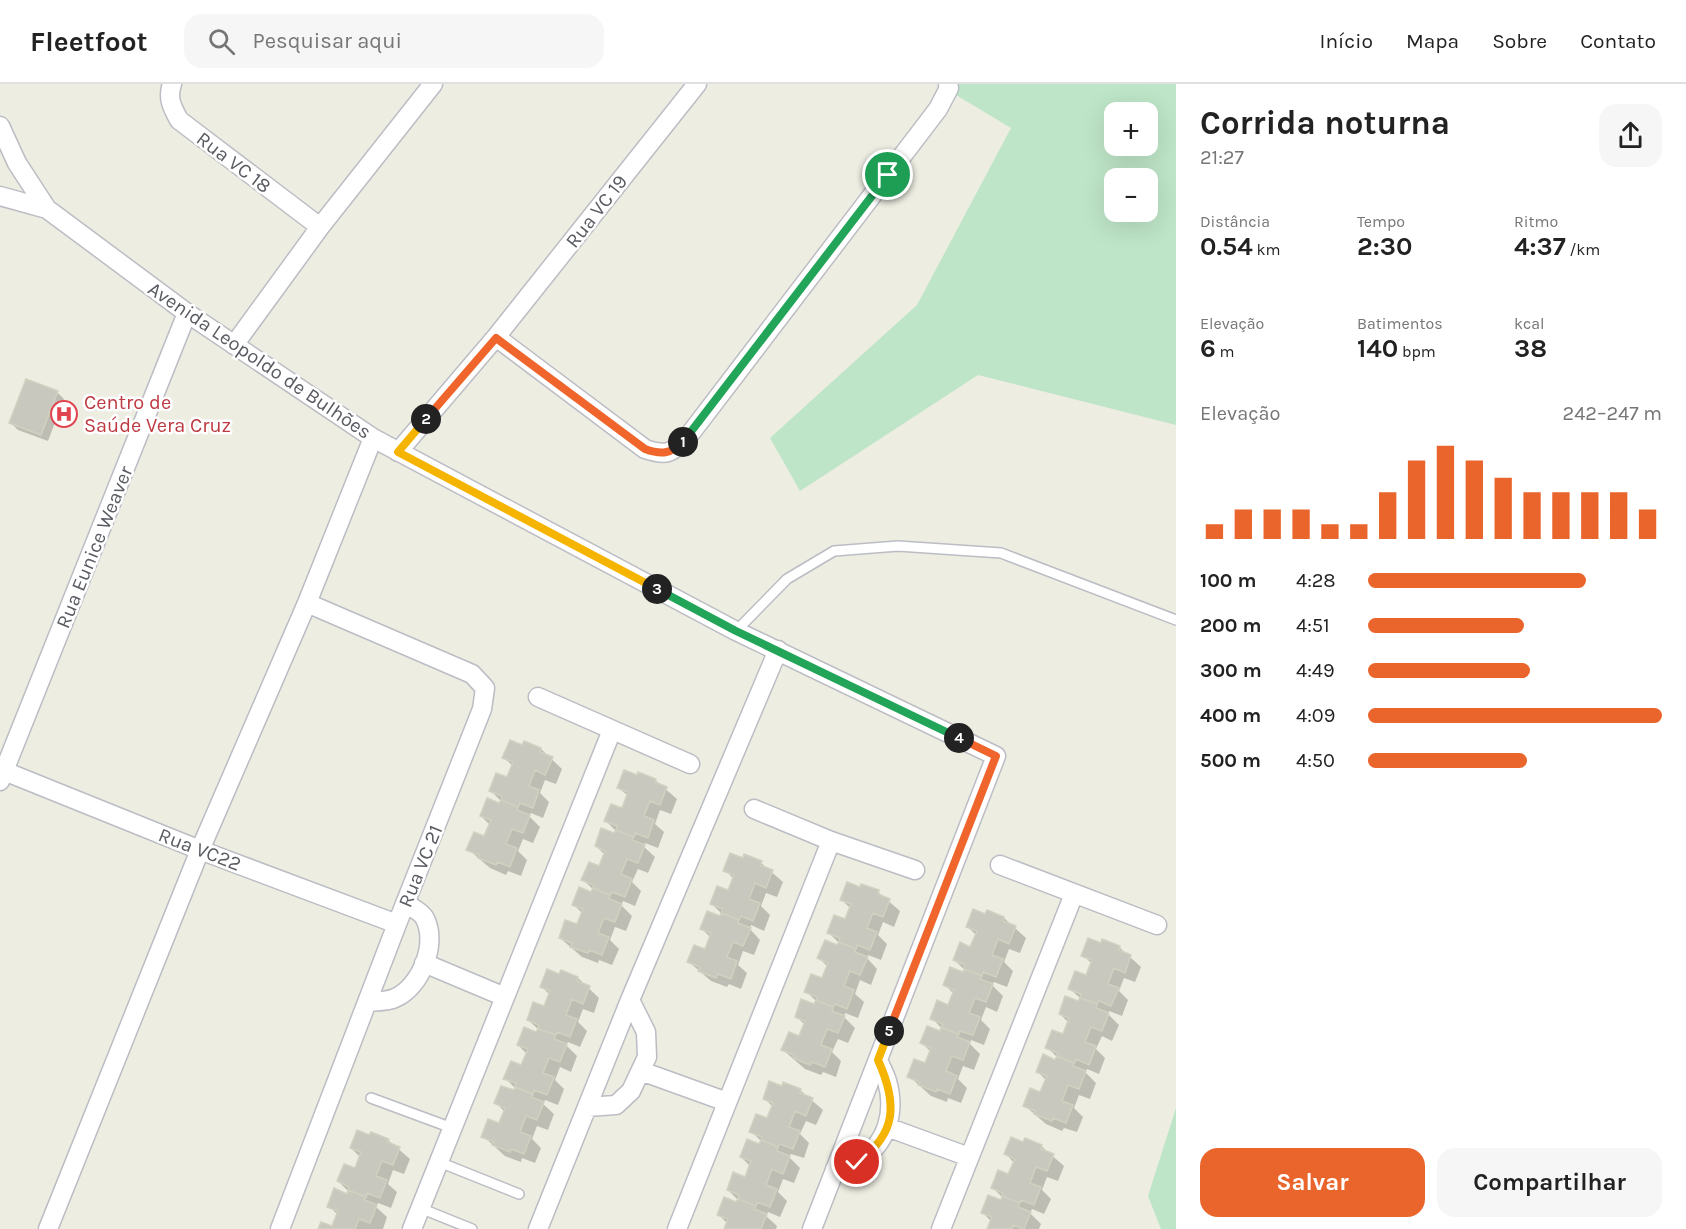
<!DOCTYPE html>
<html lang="pt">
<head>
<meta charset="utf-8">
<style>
  body { margin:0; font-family:Karla,sans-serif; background:#f6f6f6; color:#222; height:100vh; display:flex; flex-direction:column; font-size:22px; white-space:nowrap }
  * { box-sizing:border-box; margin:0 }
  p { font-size:20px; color:#767676 }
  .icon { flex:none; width:33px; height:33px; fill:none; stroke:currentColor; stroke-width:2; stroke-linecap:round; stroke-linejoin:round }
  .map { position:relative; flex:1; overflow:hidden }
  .sheet { display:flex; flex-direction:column; background:#fff; width:510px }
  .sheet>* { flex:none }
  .fabs { position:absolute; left:1104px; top:18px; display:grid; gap:12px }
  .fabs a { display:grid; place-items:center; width:54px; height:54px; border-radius:12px; background:#fff; box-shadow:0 6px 24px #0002; font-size:30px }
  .pin { position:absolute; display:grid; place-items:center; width:51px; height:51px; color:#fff; margin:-26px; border:3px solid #fff; border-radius:50%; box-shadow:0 2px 6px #0007 }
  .km { position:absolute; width:30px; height:30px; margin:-15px; border-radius:50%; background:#222; color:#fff; font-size:16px; line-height:30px; text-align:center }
  .round { display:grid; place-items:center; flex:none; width:63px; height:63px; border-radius:18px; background:#f6f6f6 }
  .overview { display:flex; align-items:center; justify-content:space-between; height:102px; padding:0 24px }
  h1 { font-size:33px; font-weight:700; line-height:45px }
  .stats { display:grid; grid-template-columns:repeat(3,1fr); gap:9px; height:102px; padding:6px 24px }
  .stats div { display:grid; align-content:center }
  .stats b { font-size:26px; font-weight:700 }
  .stats small { font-size:16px; font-weight:400 }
  .stats p { font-size:16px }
  .chart { height:168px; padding:12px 24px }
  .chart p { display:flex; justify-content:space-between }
  .chart svg { width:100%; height:108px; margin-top:6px; stroke:#ea652b; stroke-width:6 }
  .action { display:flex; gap:12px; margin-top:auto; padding:12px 24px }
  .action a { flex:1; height:69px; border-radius:18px; background:#ea652b; color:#fff; font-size:24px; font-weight:700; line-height:69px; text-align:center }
  .action a+a { background:#f6f6f6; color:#222 }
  ul { padding:0 24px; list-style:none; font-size:20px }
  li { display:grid; grid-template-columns:96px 72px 1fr; align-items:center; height:45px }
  li i { height:15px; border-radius:8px; background:#ea652b }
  header { display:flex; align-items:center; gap:36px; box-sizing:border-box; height:84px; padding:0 30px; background:#fff; border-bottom:2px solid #e0e0e0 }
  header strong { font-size:28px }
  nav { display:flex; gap:33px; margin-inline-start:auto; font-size:21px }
  .search { width:420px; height:54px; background:#f6f6f6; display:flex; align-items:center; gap:15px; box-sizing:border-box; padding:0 21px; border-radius:18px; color:#767676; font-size:22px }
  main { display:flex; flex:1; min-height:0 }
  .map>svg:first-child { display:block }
</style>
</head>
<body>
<header>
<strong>Fleetfoot</strong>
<div class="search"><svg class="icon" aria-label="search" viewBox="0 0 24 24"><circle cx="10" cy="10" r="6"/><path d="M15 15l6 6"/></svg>Pesquisar aqui</div>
<nav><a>Início</a><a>Mapa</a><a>Sobre</a><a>Contato</a></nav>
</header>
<main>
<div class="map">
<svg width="1176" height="1145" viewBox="0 0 1176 1145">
  <rect width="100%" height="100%" fill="#edede2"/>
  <path fill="#bee5c7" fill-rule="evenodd" d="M 950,0 L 1176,0 L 1176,341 L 978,291 L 800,407 L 770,354 L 917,221 L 1011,44 L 956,11 ZM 1114,28 L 1148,28 L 1148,62 L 1114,62 ZM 1114,94 L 1148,94 L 1148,128 L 1114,128 Z
    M 1176,1024 L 1176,1145 L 1161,1145 L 1148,1112 Z"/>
  <path fill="#0003" d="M 57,308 L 64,315 L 48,357 L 18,346 L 11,339 Z
    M 523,663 L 541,665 L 562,685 L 556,700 L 545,696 L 540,709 L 549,718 L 543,734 L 531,729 L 529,732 L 540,743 L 533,759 L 523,755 L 518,767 L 527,776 L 521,792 L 508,787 L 506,791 L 490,784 L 468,765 L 485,754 L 490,741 L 481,732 L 500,721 L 502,718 L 491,707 L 508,695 L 513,682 L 504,674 Z
    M 655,696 L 677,715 L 671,730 L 660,726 L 655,740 L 664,748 L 658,764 L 645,759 L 644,763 L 655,773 L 648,789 L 638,785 L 632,798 L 641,807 L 635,822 L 623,817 L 621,821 L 632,832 L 626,847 L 615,843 L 610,856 L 619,865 L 612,881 L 599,876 L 598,879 L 582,873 L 560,854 L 577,842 L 582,829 L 573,820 L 592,810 L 594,806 L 583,796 L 600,784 L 605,771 L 596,762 L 615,751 L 617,748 L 606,737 L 623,726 L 628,712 L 619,704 Z
    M 744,776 L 761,779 L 783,798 L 777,813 L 766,809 L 761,822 L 770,831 L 764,847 L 751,841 L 750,845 L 760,856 L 754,871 L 743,867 L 738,881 L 747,889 L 741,905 L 729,900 L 727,903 L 711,897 L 689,878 L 706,867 L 711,854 L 702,845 L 721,834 L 722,830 L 712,820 L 729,808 L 734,795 L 725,786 Z
    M 861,805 L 878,808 L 900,827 L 894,843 L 883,838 L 878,851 L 887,860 L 881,876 L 868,871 L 867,874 L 877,885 L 871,901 L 860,896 L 855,910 L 864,918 L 858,934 L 845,929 L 844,933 L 855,944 L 848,959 L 838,955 L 832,968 L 841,977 L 836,993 L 823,988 L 821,991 L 805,985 L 783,966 L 800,954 L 805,941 L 796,932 L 815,922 L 817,918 L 806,907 L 823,896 L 828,883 L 819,874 L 838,863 L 839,859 L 829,849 L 846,837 L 851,825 L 842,816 Z
    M 986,832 L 1004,834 L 1026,854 L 1020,869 L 1009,865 L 1004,878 L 1013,887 L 1007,903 L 994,898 L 992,901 L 1003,912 L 997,928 L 986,923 L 981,936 L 990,945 L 984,961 L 971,956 L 970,960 L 980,970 L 974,986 L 963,982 L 958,995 L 967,1004 L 961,1019 L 948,1014 L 947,1018 L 931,1012 L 909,992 L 926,981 L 931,968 L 922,959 L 941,948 L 942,945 L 932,934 L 949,923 L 954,910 L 945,901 L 964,890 L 965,886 L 954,876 L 971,865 L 976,851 L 968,843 Z
    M 1102,861 L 1119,863 L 1141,883 L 1135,898 L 1124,894 L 1119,907 L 1128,916 L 1122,932 L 1109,927 L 1108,930 L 1119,941 L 1112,957 L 1102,952 L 1096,965 L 1105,974 L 1099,990 L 1087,985 L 1085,988 L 1096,999 L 1090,1015 L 1079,1011 L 1074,1024 L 1083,1033 L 1077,1048 L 1064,1044 L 1062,1047 L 1046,1040 L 1024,1021 L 1041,1010 L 1047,997 L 1038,988 L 1056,978 L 1058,974 L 1047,963 L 1064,952 L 1069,939 L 1060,930 L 1079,919 L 1081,915 L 1070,905 L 1087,893 L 1092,880 L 1083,871 Z
    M 560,892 L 578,894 L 599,914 L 594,929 L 583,925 L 578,938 L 587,947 L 580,963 L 568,958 L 566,961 L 577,972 L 571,988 L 560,983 L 555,996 L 564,1005 L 558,1021 L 545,1016 L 543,1020 L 554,1030 L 548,1046 L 537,1042 L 532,1055 L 541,1064 L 535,1079 L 522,1074 L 521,1078 L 505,1072 L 483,1052 L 500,1041 L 505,1028 L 496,1019 L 514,1008 L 516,1005 L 505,994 L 522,983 L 527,970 L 518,961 L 537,950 L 539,946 L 528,936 L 545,924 L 550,911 L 541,902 Z
    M 783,1004 L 800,1006 L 823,1026 L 816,1041 L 806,1037 L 800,1050 L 809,1059 L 804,1074 L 791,1070 L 789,1073 L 800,1084 L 794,1099 L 783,1095 L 778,1108 L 787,1117 L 780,1133 L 768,1128 L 766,1132 L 777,1142 L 776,1145 L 725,1145 L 728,1140 L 719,1131 L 737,1120 L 739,1117 L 728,1106 L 745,1095 L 750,1082 L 741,1073 L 760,1062 L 762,1058 L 751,1047 L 768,1036 L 773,1023 L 764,1014 Z
    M 388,1056 L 410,1075 L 404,1090 L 393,1086 L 388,1100 L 397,1108 L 391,1124 L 378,1119 L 376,1123 L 387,1133 L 383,1145 L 320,1145 L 333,1144 L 338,1131 L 329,1122 L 347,1112 L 349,1108 L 338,1097 L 355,1086 L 360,1073 L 351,1064 Z
    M 1024,1059 L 1041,1062 L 1064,1082 L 1058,1097 L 1047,1093 L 1042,1106 L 1051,1115 L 1044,1130 L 1032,1125 L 1030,1129 L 1041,1140 L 1039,1145 L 988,1145 L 991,1137 L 982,1128 L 1002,1118 L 1003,1114 L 992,1103 L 1009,1092 L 1014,1079 L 1006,1070 Z"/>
  <path fill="#c8c8be" stroke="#d2d1c0" stroke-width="1.5" d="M 26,295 L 58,307 L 41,351 L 9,339 Z
    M 510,656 L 522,661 L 524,657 L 541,664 L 540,668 L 553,673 L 545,691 L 535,686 L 529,702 L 539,706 L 533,724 L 520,719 L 518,723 L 501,716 L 502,712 L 489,707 L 496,689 L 507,693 L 513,678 L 502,674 Z
    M 624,686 L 637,691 L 638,688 L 656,695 L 655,698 L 667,703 L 660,721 L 650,717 L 644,732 L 654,736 L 648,754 L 635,749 L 634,753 L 616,746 L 617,742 L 604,737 L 611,720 L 622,724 L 628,708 L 617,704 Z
    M 487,714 L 499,719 L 501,716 L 518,723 L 517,726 L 530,731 L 523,749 L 512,745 L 506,760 L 517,764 L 510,783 L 497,778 L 496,781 L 478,774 L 479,771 L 466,766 L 474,748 L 484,752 L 491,736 L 480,732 Z
    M 601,744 L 614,749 L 616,746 L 634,753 L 632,756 L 645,761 L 638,779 L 627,775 L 621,790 L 632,795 L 625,813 L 612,808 L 610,811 L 593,804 L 594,801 L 581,796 L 589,778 L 599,782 L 605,767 L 595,762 Z
    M 730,769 L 743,774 L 744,770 L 762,777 L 760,781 L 773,786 L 766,804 L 755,799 L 749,815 L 760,819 L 753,837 L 741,832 L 739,836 L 721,829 L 723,825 L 710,820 L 717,802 L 728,806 L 734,791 L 723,787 Z
    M 847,798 L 860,803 L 861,800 L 879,806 L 878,810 L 890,815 L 883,833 L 873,829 L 867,844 L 877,848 L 870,866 L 857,861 L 856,865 L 839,858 L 840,854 L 827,849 L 834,831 L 845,835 L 851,820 L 840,816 Z
    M 579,803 L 591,808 L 593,804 L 610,811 L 609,815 L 622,820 L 615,838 L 604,834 L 598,849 L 609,853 L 602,871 L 589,866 L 588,869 L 570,863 L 572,859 L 559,854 L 565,836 L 577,840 L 583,825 L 572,821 Z
    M 973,825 L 985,830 L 987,826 L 1004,833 L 1003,837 L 1016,842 L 1009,860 L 998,855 L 992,871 L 1003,875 L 996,893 L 983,888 L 982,892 L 964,885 L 965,881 L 953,876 L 960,858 L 970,863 L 977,847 L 966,843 Z
    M 707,827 L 720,832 L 721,829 L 739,836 L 738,839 L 751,844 L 743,862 L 733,858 L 727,873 L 737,877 L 731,895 L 718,890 L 716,894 L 698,887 L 700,883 L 687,878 L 694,861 L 705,865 L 711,849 L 700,845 Z
    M 1088,854 L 1101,859 L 1102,855 L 1120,862 L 1119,866 L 1131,871 L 1125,889 L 1114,884 L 1108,900 L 1119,904 L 1111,922 L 1099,917 L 1097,920 L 1080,914 L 1081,910 L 1068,905 L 1075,887 L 1086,891 L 1092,876 L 1081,872 Z
    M 825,856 L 837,861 L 839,858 L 856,865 L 855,868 L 868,873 L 860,891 L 850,887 L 844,902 L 854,906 L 847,925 L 835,920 L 833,923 L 816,916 L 817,913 L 804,908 L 811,890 L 822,894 L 828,879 L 817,874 Z
    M 950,883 L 963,888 L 964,885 L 982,892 L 980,895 L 993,900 L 986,918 L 975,914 L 969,929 L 980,933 L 973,951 L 960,947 L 959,950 L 941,943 L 943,940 L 930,935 L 937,916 L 948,921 L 954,906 L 943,901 Z
    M 547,885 L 559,890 L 561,886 L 578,893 L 577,897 L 590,902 L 583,920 L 572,915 L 566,931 L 577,935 L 570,953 L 557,948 L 556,951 L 538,945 L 539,941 L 527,936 L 533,918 L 544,922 L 550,907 L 540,903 Z
    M 1065,912 L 1078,917 L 1080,914 L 1097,920 L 1096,924 L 1109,929 L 1102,947 L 1091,943 L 1085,958 L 1096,962 L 1089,981 L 1076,975 L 1074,979 L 1057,972 L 1058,969 L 1045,964 L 1052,946 L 1063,950 L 1069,934 L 1059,930 Z
    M 801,915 L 814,920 L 816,916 L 833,923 L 832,927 L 845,932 L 838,949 L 827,945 L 821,961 L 832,965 L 825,983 L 812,978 L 810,981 L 793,974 L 794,971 L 781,966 L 789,948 L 799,952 L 805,937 L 795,933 Z
    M 927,942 L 940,947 L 941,943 L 959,950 L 957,953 L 970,958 L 963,976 L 952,972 L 946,987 L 957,992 L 950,1010 L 937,1005 L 936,1008 L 918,1001 L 920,998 L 907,993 L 914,975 L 925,979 L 931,964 L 920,959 Z
    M 524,943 L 536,948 L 538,945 L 556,951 L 554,955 L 567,960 L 560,978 L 549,974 L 543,989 L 554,993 L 547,1011 L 534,1006 L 533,1010 L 515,1003 L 516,999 L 503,995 L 511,977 L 521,981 L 528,965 L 517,961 Z
    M 1043,970 L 1055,976 L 1057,972 L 1074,979 L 1073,982 L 1086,987 L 1079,1005 L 1068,1001 L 1062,1017 L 1073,1021 L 1066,1039 L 1053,1034 L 1052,1037 L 1034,1030 L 1035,1027 L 1023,1022 L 1030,1004 L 1040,1008 L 1047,992 L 1036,988 Z
    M 769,997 L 782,1002 L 783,998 L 801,1005 L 800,1009 L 813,1014 L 806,1032 L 795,1027 L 789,1043 L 800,1047 L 793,1065 L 780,1060 L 778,1063 L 761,1056 L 762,1053 L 749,1048 L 756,1030 L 767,1034 L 773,1019 L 763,1015 Z
    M 501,1002 L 514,1006 L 515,1003 L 533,1010 L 531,1013 L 544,1018 L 537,1036 L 526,1032 L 520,1048 L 531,1052 L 524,1070 L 511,1065 L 510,1068 L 492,1061 L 494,1058 L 481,1053 L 488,1035 L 499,1039 L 505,1024 L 494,1019 Z
    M 357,1046 L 369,1051 L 371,1048 L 389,1055 L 387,1058 L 400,1063 L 393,1081 L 382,1077 L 376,1092 L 387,1096 L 380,1114 L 367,1109 L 366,1113 L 348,1106 L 349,1103 L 337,1097 L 344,1080 L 355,1084 L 361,1068 L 350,1064 Z
    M 1011,1053 L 1023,1058 L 1025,1054 L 1042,1061 L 1041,1065 L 1054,1070 L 1047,1087 L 1036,1083 L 1030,1099 L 1041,1103 L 1034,1121 L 1021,1116 L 1020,1119 L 1002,1112 L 1003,1109 L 991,1104 L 998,1086 L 1008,1090 L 1015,1075 L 1004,1070 Z
    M 747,1055 L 759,1060 L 761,1056 L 778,1063 L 777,1067 L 790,1072 L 783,1090 L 772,1085 L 766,1101 L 777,1105 L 770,1123 L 757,1118 L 756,1122 L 738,1115 L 739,1111 L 727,1106 L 733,1088 L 745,1093 L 751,1077 L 740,1073 Z
    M 334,1104 L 347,1110 L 348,1106 L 366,1113 L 364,1116 L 377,1121 L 370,1139 L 359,1135 L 355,1145 L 318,1145 L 321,1138 L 332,1142 L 338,1127 L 327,1123 Z
    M 988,1111 L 1001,1116 L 1002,1112 L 1020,1119 L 1018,1123 L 1031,1128 L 1024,1145 L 1013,1141 L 1012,1145 L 987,1145 L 992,1133 L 981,1129 Z
    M 724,1113 L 736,1118 L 738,1115 L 756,1122 L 754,1125 L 767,1130 L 761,1145 L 724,1145 L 728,1135 L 717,1131 Z"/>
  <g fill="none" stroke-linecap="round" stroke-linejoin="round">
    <defs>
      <path id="lane" d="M 736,547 L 787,495 L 834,467 L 898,462 L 1001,469 L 1176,536
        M 371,1014 L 452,1044
        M 439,1078 L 519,1110
        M 420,1124 L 472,1145"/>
      <path id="street" d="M 172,0 C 167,14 172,23 179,36 L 320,143
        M 697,0 L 496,253 L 645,365 C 666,372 671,370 687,354 L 938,25 L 949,4 L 948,0
        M 0,42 L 17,79 L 47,125 L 187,229 L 373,354 L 736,547 L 996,672 L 812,1145
        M 0,112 L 47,125
        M 234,261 L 320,143 L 433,0
        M 398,368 L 496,253
        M 538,613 L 690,680
        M 4,687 L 200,766 L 397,840
        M 0,697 L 187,229
        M 754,725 L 831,757 L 915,786
        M 1000,781 L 1157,841
        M 424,879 L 505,913
        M 367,918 C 375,917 387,918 395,914 C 421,903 439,858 424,833 C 420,827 411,823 405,819
        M 641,987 L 727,1018
        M 587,1023 L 616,1021 L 631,1007 L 647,973 L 646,948 L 630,916
        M 887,1043 L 969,1073
        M 835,1085 C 843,1082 851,1081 857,1077 C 887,1062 896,1028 887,997 C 885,990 881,983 878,976
        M 48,1145 L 200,766 L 307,519 L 373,354
        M 280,1145 L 397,840 L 482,625 L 485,604 L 472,590 L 307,519
        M 412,1145 L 612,646
        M 538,1145 L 630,916 L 778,566
        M 677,1145 L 831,757
        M 941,1145 L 1074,810"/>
    </defs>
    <use href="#lane" stroke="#bcbdc4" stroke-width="12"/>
    <use href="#street" stroke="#bcbdc4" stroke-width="21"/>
    <use href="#lane" stroke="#fff" stroke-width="9"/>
    <use href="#street" stroke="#fff" stroke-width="18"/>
  </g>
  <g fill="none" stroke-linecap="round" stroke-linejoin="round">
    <defs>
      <path id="split-1" d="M 683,358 L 888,91"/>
      <path id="split-2" d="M 426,335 L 496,254 L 645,365 C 661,371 671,370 683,358"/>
      <path id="split-3" d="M 426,335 L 398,368 L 657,505"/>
      <path id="split-4" d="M 657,505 L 736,547 L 959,654"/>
      <path id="split-5" d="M 889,947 L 996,672 L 959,654"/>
      <path id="split-6" d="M 857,1078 C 898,1050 897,1018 878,976 L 889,947"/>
    </defs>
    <use href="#split-1" stroke="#fff" stroke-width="12"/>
    <use href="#split-2" stroke="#fff" stroke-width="12"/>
    <use href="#split-3" stroke="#fff" stroke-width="12"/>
    <use href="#split-4" stroke="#fff" stroke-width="12"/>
    <use href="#split-5" stroke="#fff" stroke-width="12"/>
    <use href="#split-6" stroke="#fff" stroke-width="12"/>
    <use href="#split-1" stroke="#22a559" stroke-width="8"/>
    <use href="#split-2" stroke="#f0652b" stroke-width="8"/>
    <use href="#split-3" stroke="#f5b400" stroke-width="8"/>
    <use href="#split-4" stroke="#22a559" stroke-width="8"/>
    <use href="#split-5" stroke="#f0652b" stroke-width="8"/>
    <use href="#split-6" stroke="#f5b400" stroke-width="8"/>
  </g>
  <defs>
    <symbol id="hospital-ring" viewBox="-11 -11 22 22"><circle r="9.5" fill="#fff" stroke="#e0444e" stroke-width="1.5"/><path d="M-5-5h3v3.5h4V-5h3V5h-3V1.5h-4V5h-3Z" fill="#e0444e"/></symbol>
  </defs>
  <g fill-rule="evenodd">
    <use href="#hospital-ring" x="49" y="315" width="30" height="30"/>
  </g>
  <g text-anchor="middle" stroke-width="5" stroke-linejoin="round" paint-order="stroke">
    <g font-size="20" fill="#5a5c63" stroke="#fff">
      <text transform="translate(234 78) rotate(37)" y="7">Rua VC 18</text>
      <text transform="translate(596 127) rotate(-52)" y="7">Rua VC 19</text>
      <text transform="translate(260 276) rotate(34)" y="7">Avenida Leopoldo de Bulhões</text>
      <text transform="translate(94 463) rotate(-68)" y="7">Rua Eunice Weaver</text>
      <text transform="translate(200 765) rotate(21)" y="7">Rua VC22</text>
      <text transform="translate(420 782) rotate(-68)" y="7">Rua VC 21</text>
    </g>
    <g font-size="20" fill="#be3a42" stroke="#fff" text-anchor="start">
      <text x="84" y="325">Centro de<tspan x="84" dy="23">Saúde Vera Cruz</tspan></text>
    </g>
  </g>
</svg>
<div class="fabs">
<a>+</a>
<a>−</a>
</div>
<div class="pin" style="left:888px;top:91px;background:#1e9e55"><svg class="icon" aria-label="arrive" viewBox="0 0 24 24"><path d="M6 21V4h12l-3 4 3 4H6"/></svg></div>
<div class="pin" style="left:857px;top:1078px;background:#d93025"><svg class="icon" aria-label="check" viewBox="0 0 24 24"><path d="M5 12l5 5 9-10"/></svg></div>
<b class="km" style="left:683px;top:358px">1</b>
<b class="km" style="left:426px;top:335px">2</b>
<b class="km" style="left:657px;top:505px">3</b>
<b class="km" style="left:959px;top:654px">4</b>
<b class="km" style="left:889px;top:947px">5</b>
</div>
<section class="sheet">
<div class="overview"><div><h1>Corrida noturna</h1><p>21:27</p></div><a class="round"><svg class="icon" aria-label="share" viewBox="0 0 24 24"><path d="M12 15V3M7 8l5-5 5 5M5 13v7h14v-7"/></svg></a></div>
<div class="stats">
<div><p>Distância</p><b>0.54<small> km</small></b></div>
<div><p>Tempo</p><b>2:30</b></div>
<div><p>Ritmo</p><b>4:37<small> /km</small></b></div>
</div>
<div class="stats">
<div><p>Elevação</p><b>6<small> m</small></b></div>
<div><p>Batimentos</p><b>140<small> bpm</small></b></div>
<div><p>kcal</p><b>38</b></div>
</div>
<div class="chart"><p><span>Elevação</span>242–247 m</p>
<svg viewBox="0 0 160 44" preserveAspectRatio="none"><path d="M5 44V38M15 44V32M25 44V32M35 44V32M45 44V38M55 44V38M65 44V25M75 44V12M85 44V6M95 44V12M105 44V19M115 44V25M125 44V25M135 44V25M145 44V25M155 44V32"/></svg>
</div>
<ul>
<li><b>100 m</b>4:28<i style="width:74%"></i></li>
<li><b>200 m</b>4:51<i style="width:53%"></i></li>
<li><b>300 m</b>4:49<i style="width:55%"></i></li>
<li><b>400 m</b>4:09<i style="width:100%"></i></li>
<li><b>500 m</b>4:50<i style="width:54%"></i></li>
</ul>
<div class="action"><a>Salvar</a><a>Compartilhar</a></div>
</section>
</main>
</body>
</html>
